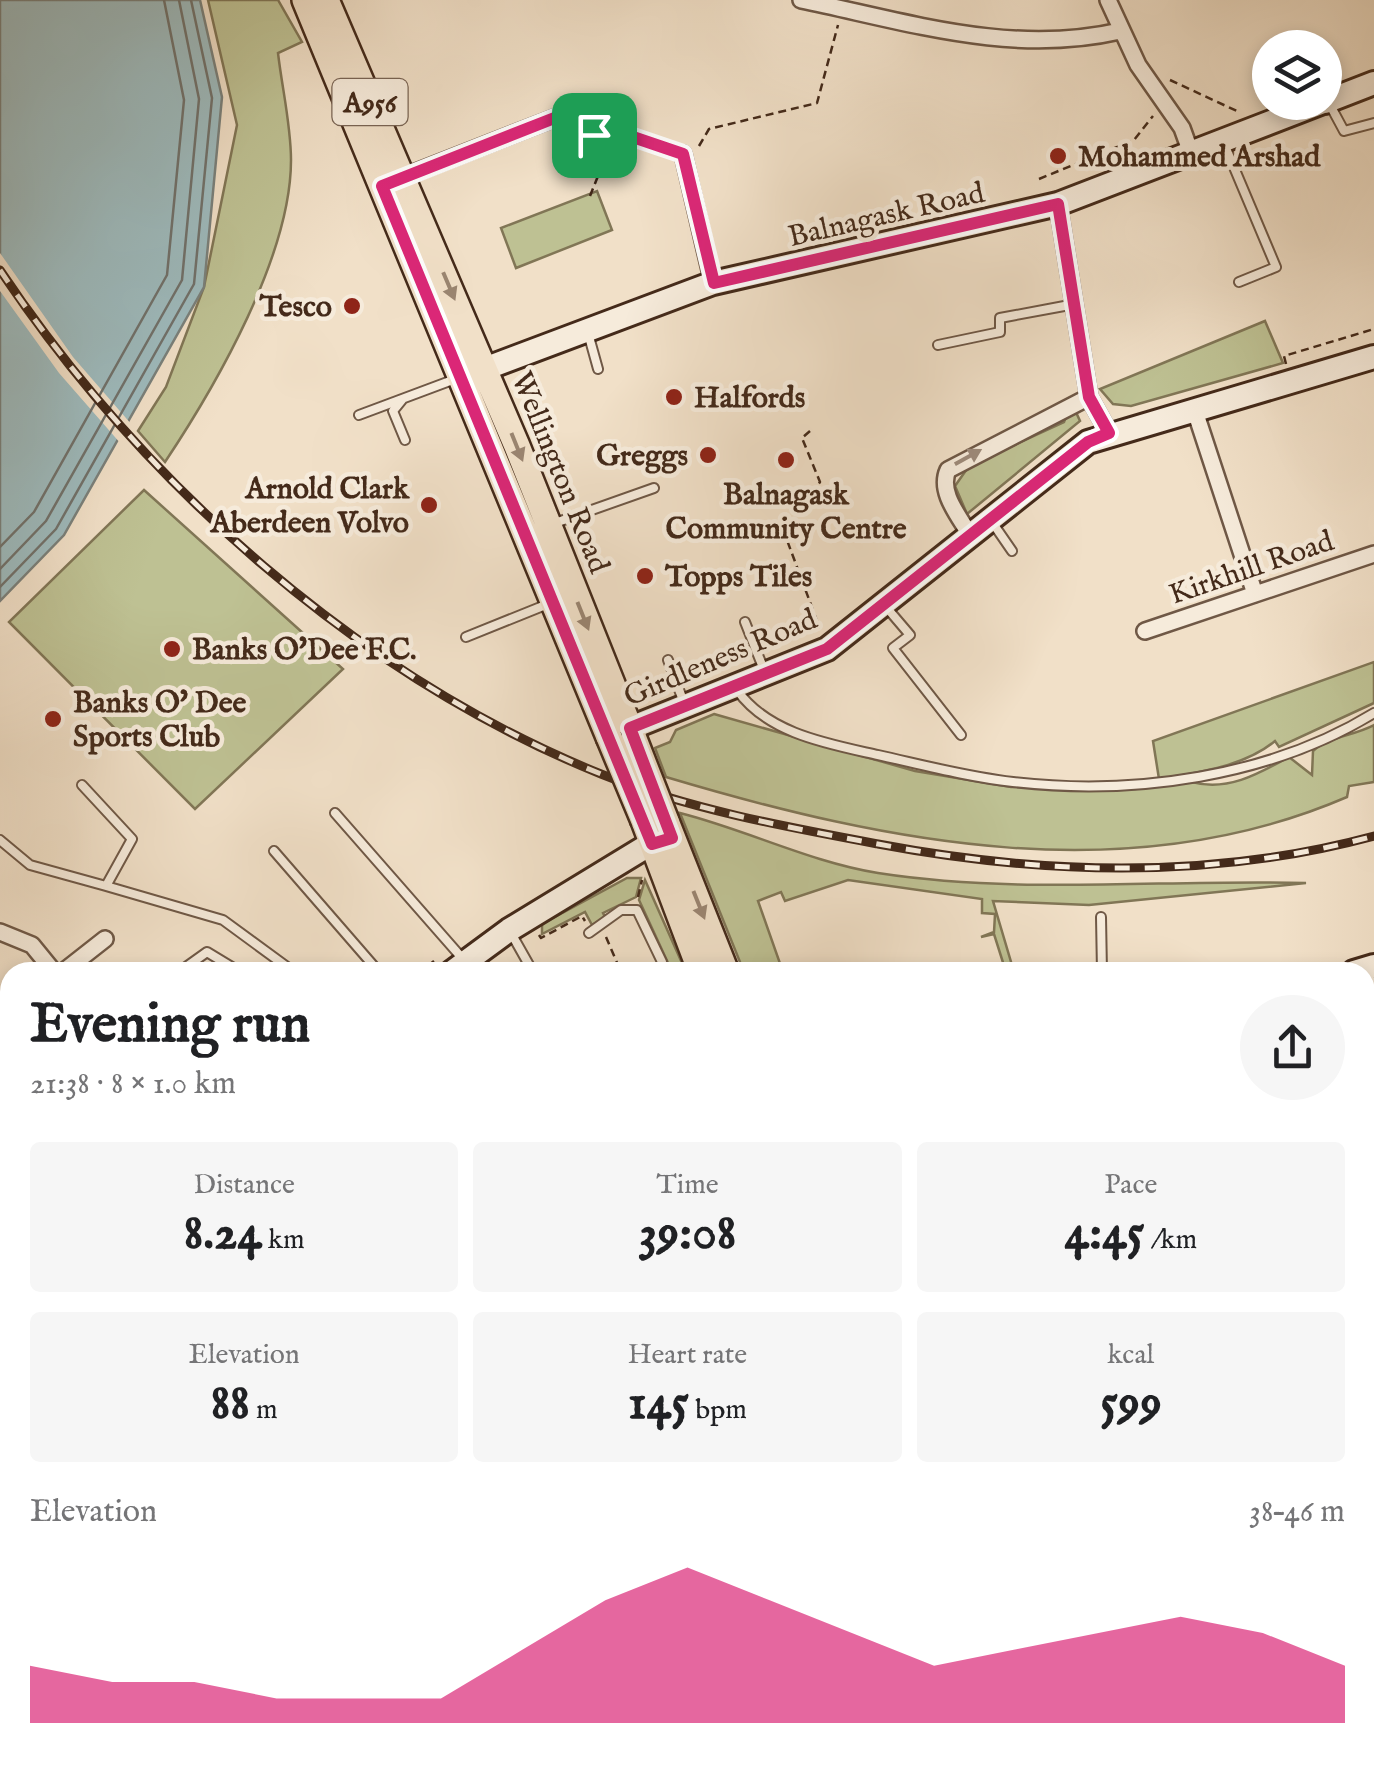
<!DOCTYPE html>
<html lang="en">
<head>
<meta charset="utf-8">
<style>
  body { margin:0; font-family:"IM FELL English",serif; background:#f6f6f6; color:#202124; height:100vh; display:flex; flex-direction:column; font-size:38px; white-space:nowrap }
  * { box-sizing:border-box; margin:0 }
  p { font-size:32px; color:#757577 }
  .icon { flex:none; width:55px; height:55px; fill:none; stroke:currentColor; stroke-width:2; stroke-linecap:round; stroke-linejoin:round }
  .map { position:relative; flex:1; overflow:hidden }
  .sheet { position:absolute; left:0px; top:962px; width:1375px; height:812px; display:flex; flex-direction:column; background:#fff; border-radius:30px 30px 0 0; box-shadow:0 5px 15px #0003 }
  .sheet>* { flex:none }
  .fabs { position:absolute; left:1252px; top:30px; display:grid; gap:20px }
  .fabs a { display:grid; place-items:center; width:90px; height:90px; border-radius:50%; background:#fff; box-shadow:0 5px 15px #0003; font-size:50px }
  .pin { position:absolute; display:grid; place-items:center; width:85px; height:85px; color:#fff; margin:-42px; border-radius:20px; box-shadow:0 5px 15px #0006 }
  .round { display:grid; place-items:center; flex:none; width:105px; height:105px; border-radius:52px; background:#f6f6f6 }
  .overview { display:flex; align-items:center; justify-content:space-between; height:170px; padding:0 30px }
  h1 { font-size:55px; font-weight:700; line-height:75px }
  .stats { display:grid; grid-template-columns:repeat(3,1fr); gap:15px; height:170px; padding:10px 30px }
  .stats div { display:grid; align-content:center; border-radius:10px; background:#f6f6f6; text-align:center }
  .stats b { font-size:50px; font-weight:700 }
  .stats small { font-size:28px; font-weight:400 }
  .stats p { font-size:28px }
  .chart { height:280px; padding:20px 30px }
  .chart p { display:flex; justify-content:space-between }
  .chart svg { width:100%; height:180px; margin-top:10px; fill:#db2777; opacity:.7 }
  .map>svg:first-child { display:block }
</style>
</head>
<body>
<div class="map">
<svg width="1374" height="1774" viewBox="0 0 1374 1774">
  <rect width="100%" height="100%" fill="#f1e0c8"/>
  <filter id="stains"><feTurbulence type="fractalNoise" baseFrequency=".002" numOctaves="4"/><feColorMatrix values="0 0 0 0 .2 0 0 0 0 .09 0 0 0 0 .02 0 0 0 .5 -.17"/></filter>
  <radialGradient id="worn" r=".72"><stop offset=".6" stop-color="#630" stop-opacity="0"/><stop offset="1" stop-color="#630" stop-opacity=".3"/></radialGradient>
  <path fill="#bec193" stroke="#817656" stroke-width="2.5" d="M 208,0 L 278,0 L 302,42 L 278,53 C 282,88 291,125 291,160 C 291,255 217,384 165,462 L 138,431 L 166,387 L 204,287 L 237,125 Z
    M 597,191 L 612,230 L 516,268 L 501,228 Z
    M 1265,321 L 1283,363 L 1131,406 L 1113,404 L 1100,389 Z
    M 1075,410 L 1080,421 L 967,514 L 955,486 L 969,466 L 1064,422 L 1067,414 Z
    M 144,490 L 343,669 L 195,809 L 9,622 Z
    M 1374,662 L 1374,703 L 1279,747 L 1275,741 C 1244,767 1198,772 1159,779 L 1153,741 Z
    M 714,714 L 915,771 L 1011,787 L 1135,789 L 1192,782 C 1228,792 1260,773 1289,757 L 1312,775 L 1313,751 C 1330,736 1353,736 1374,725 L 1374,782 L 1349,786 L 1347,797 C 1127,892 887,843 666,777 L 655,748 L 670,742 L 676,730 Z
    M 680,813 C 747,830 810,862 878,873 C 1020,895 1164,879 1306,883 L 1089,905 L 993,901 L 1014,972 L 1006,972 L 994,934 L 981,937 L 994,932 L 995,914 L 982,913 L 982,899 L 848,880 L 785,901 L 781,892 L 758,901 L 783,972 L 744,972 Z
    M 627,878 L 641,878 L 636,897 L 603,913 L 605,917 L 592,925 L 585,912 L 542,934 L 542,924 Z
    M 645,880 L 686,972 L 666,972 L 668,963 L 639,900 Z
    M 0,1067 L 10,1076 L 10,1343 L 0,1351 Z"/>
  <path fill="#9ebbbe" stroke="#7a817c" stroke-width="2.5" d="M 0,0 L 200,0 L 222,97 L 204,287 L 64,535 L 0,601 Z"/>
  <path fill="#f1e0c8" d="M 0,253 L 73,357 L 132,425 L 121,444 L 59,373 L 0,291 Z"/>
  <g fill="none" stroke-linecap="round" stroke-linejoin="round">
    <path stroke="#71726c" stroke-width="2.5" d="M 0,547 L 34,512 L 167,275 L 184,100 L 164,0
      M 0,569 L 46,521 L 182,280 L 199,99 L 179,0
      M 0,587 L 56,529 L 194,284 L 212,98 L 191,0"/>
    <defs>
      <path id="lane" d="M 1330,105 L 1344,131 L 1374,123
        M 1225,146 L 1276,267 L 1239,282
        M 588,333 L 598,369
        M 938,345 L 1000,332 L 1000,318 L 1075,304
        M 402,400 L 393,411 L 405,440
        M 359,415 L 458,378
        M 992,522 L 1012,551
        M 555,523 L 654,488
        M 887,608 L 910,635 L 893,648 L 961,735
        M 745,622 L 764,670
        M 466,637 L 548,604
        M 668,660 L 684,703
        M 737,690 C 768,734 829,744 878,755 C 923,765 968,777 1013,782 C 1133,796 1270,777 1374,713
        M 82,785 L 132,839 L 106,886 L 223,920 L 294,972
        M 335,813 L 462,958
        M 0,840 L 30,865 L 106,886
        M 274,851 L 379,972
        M 1101,917 L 1102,972
        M 511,933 L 533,972
        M 589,933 L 621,910 L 637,910 L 662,962 L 659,972
        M 179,972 L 207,952 L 240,972
        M 1368,973 L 1374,990
        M 1365,1380 L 1374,1377
        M 1365,1695 L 1374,1691
        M 490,1765 L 491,1774
        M 904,1765 L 919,1774
        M 925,1765 L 930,1774
        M 529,1774 L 544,1765"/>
      <path id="street" d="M 801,0 C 908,22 1011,56 1120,31
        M 1108,0 L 1138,65 L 1182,128 L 1191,153
        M 683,154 L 713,283
        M 398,179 L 557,117
        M 1058,204 L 1089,397 L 1109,433
        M 1194,408 L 1255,594
        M 970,535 C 959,516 938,492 948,470 L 1089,397
        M 1145,631 L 1374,554
        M 0,932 L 32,945 L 54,972
        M 63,972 L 105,939
        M 1365,1418 L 1374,1414
        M 0,1732 L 10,1744
        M 1286,1765 L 1287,1774
        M 33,1774 L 47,1765"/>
      <path id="secondary" d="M 1325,102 L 1374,83
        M 471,374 L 713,283 L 1058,204 L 1323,102
        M 613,735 L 827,649 L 1088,442 L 1374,357
        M 452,972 L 509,930 L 652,843 L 669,839
        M 1354,972 L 1374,966
        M 0,1351 L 10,1343
        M 1365,1646 L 1374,1643"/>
      <path id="primary" d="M 305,0 L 609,737
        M 326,0 L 517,446 L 634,739
        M 644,821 L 701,972
        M 666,821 L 726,972
        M 976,1765 L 979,1774
        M 999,1765 L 1001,1774"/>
    </defs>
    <use href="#lane" stroke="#6f5846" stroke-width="12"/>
    <use href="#street" stroke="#6f5846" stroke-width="20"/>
    <use href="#secondary" stroke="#442a1a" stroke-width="28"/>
    <use href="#primary" stroke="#442a1a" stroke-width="30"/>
    <path stroke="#442a1a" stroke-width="2.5" stroke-dasharray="8 5" stroke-linecap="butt" d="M 1170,80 L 1239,112
      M 572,124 L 594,135 L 630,136 L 668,151
      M 699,146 L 709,129 L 817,103 L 838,25
      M 1039,179 L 1134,140 L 1153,116
      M 590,196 L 614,136
      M 1286,364 L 1284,356 L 1374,329
      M 810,431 L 802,438 L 820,482 L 784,532 L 820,629
      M 638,897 L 642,880
      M 539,935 L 541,938 L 582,916 L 585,921
      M 606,937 L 621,972
      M 420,972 L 434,961
      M 0,1166 L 10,1174
      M 0,1209 L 10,1175"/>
    <use href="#lane" stroke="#f6ebdb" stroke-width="8"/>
    <use href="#street" stroke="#f6ebdb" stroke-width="15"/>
    <use href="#secondary" stroke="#f6ebdb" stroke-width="22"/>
    <use href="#primary" stroke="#f1e0c8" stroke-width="25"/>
    <defs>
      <path id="rail" d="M 0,270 C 143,484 360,677 601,774 C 688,809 786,827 878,844 C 1043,875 1211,880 1374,836"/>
    </defs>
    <use href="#rail" stroke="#442a1a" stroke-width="9"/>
    <use href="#rail" stroke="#f6ebdb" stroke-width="5" stroke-dasharray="15" stroke-linecap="butt"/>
    <defs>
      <path id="primary-bridge" d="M 609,737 L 644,821
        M 634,739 L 666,821"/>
    </defs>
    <use href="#primary-bridge" stroke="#442a1a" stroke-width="30" stroke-linecap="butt"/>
    <use href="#primary-bridge" stroke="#f1e0c8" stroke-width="25"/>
  </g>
  <defs><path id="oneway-solid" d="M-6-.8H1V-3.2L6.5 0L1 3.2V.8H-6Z" transform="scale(2.5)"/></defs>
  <g fill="#9a8571">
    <use href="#oneway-solid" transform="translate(449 286) rotate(67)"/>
    <use href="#oneway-solid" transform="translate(517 447) rotate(68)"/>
    <use href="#oneway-solid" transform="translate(583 616) rotate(68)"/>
    <use href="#oneway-solid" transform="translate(699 905) rotate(68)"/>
  </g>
  <use fill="#9d8a7a" href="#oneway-solid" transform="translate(968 457) rotate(-29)"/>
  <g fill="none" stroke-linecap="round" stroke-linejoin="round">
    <defs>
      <path id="route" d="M 557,117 L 594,135 L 630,136 L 683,154 L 714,283 L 1058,204 L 1089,397 L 1109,433 L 1088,442 L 827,649 L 630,728 L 672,838 L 652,844 L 382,186 Z"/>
    </defs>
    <use href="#route" stroke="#fff" stroke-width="20"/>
    <use href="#route" stroke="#db2777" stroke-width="12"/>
  </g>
  <g fill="#8f2418" stroke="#f6ebdb" stroke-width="4">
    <circle cx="1058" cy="156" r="10"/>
    <circle cx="352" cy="306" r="10"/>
    <circle cx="674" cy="397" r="10"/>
    <circle cx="708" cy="455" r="10"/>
    <circle cx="786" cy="460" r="10"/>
    <circle cx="429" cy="505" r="10"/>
    <circle cx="645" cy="576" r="10"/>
    <circle cx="172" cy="649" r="10"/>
    <circle cx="53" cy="719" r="10"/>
  </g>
  <g text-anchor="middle" stroke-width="9" stroke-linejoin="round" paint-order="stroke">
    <rect fill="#f6ebdb" stroke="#796454" stroke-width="2.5" x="332.5" y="79" width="75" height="46" rx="8"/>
    <g font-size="28" font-weight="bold" fill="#442a1a">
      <text x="370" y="112">A956</text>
    </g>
    <g font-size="30" font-weight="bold" fill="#442a1a" stroke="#f6ebdb" text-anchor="start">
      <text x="1078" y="166">Mohammed Arshad</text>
      <text x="332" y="316" text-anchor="end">Tesco</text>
      <text x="694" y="407">Halfords</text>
      <text x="688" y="465" text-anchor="end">Greggs</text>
      <text x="409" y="498" text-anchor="end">Arnold Clark<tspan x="409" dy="34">Aberdeen Volvo</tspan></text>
      <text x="786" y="504" text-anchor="middle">Balnagask<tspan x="786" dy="34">Community Centre</tspan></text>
      <text x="665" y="586">Topps Tiles</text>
      <text x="192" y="659">Banks O'Dee F.C.</text>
      <text x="73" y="712">Banks O' Dee<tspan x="73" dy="34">Sports Club</tspan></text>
    </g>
    <g font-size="30" fill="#442a1a" stroke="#f6ebdb">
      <text transform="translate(886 214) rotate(-13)" y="10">Balnagask Road</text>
      <text transform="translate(561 472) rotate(68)" y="10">Wellington Road</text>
      <text transform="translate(1251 567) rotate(-19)" y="10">Kirkhill Road</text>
      <text transform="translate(720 657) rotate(-23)" y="10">Girdleness Road</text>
    </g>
  </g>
  <rect width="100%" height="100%" filter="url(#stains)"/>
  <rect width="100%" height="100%" fill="url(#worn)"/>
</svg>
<div class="fabs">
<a><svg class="icon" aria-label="layers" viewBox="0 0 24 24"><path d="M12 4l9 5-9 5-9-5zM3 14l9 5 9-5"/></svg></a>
</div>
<div class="pin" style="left:594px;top:135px;background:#1e9e55"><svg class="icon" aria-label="arrive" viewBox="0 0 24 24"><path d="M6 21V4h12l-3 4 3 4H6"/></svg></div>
<section class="sheet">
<div class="overview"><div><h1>Evening run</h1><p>21:38 · 8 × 1.0 km</p></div><a class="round"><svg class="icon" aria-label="share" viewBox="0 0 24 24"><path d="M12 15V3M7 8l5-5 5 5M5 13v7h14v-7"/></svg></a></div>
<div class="stats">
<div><p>Distance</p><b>8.24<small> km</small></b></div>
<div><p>Time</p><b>39:08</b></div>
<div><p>Pace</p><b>4:45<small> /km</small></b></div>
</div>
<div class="stats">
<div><p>Elevation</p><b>88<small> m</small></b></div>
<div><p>Heart rate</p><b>145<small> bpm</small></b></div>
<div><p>kcal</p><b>599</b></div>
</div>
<div class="chart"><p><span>Elevation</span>38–46 m</p>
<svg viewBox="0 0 160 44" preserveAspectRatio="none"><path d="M0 44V30L10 34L20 34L30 38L40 38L50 38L60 26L70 14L80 6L90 14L100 22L110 30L120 26L130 22L140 18L150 22L160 30V44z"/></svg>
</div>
</section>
</div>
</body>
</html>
